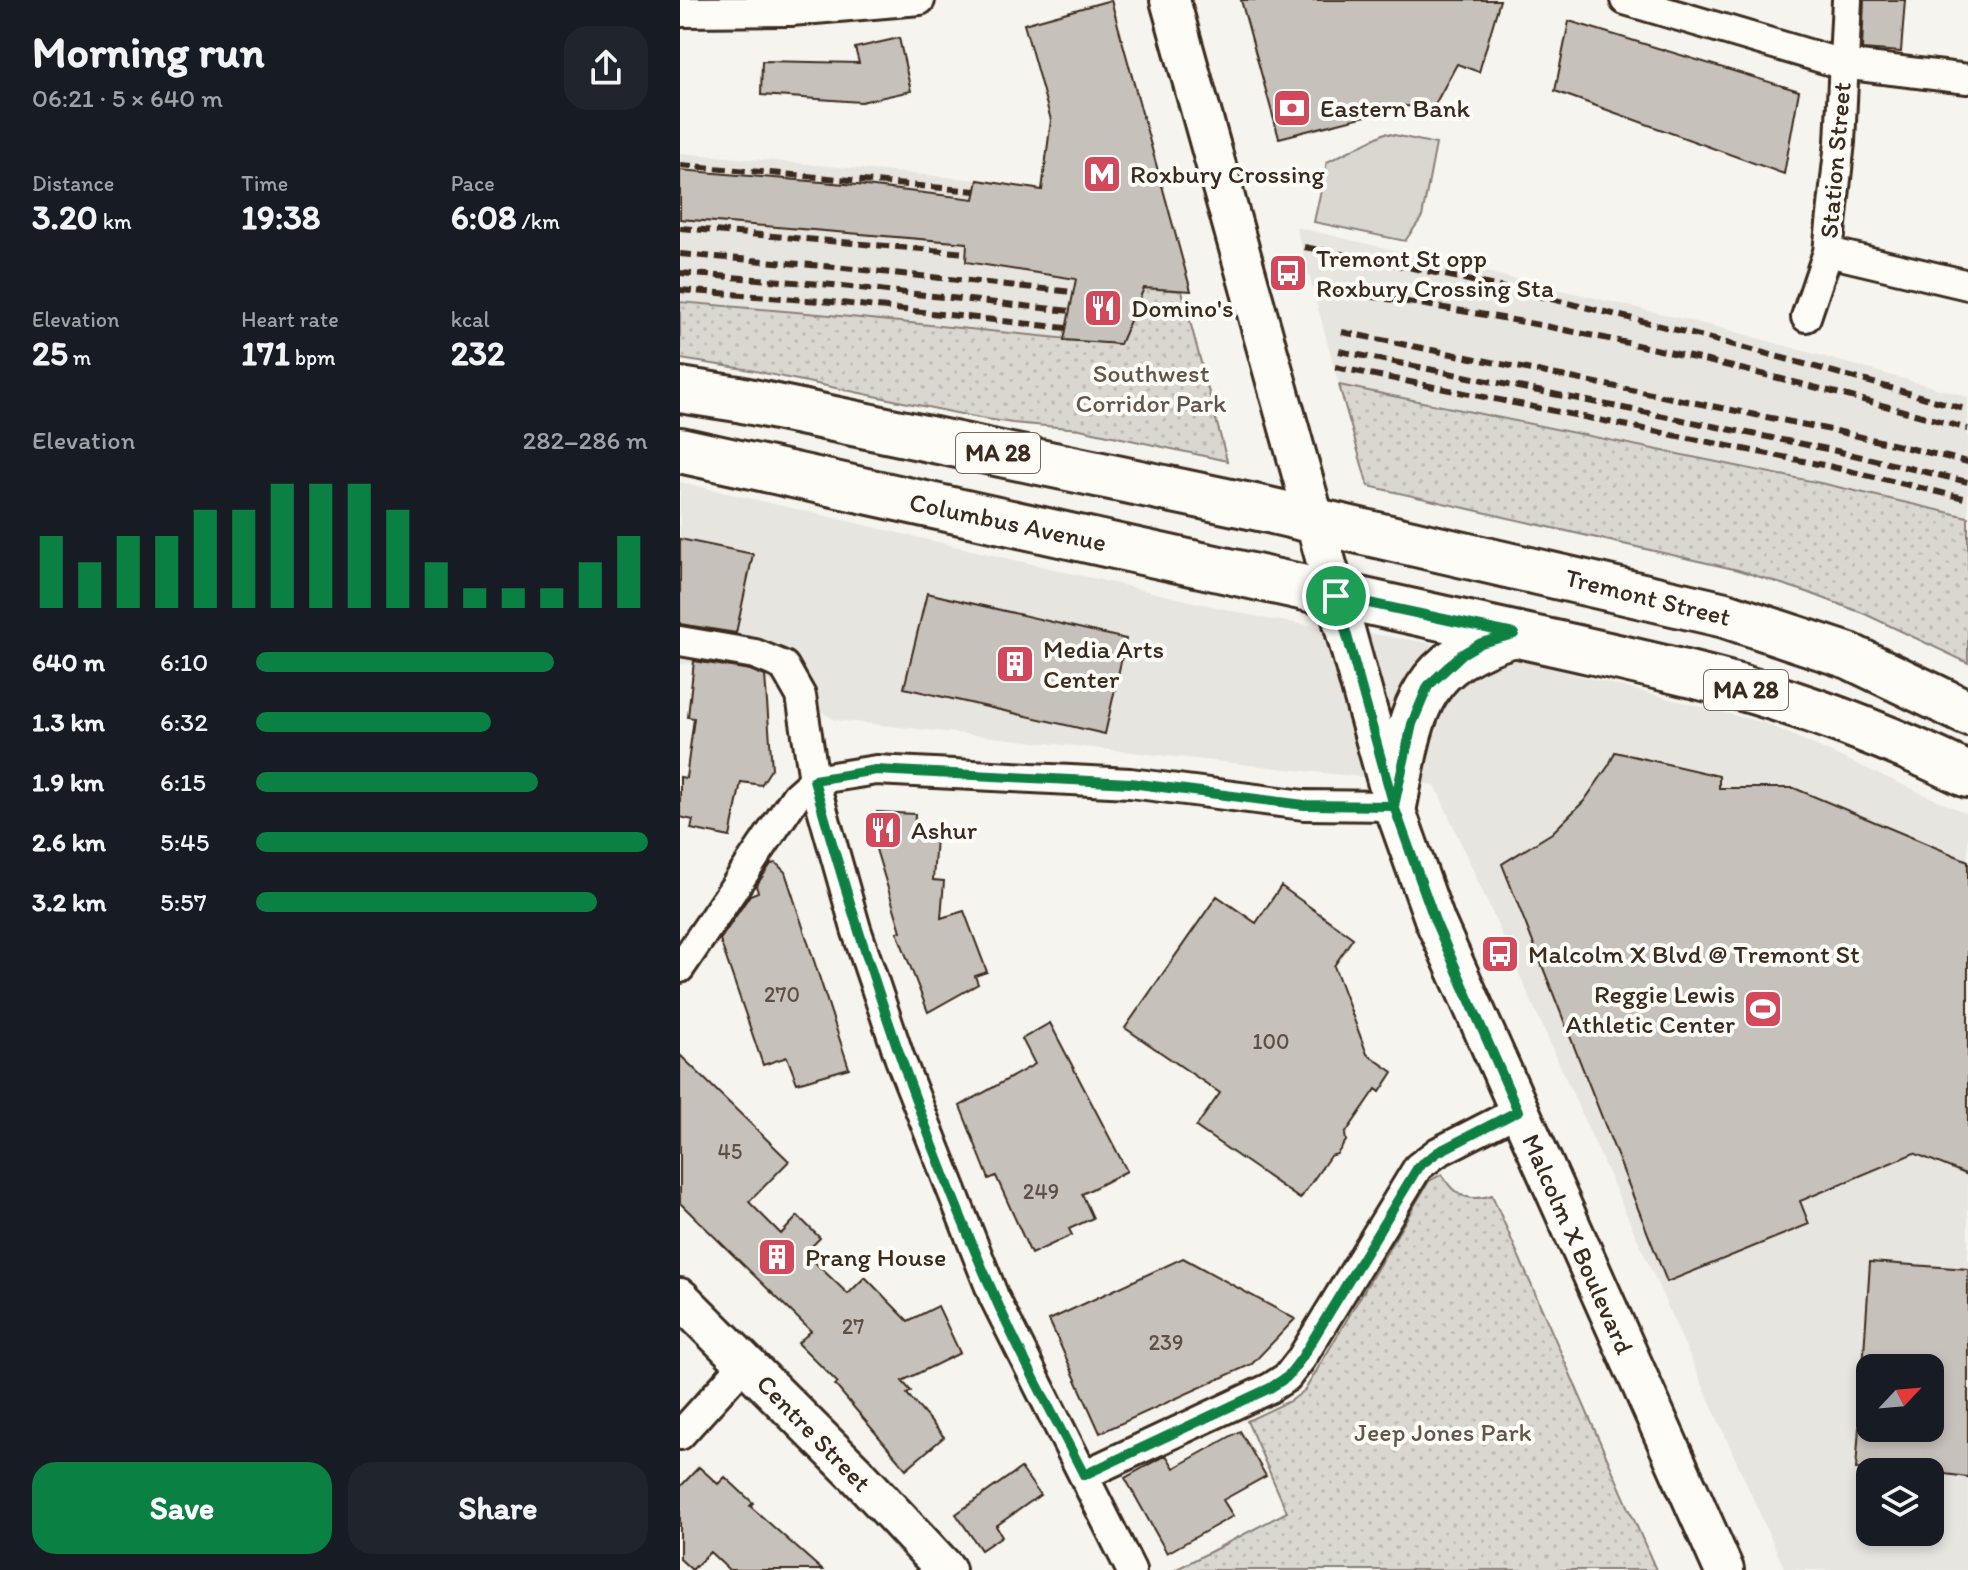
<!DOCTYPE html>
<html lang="en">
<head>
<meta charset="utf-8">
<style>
  body { margin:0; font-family:Itim,sans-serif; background:#20242c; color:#f1f3f6; height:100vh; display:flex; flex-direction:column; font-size:30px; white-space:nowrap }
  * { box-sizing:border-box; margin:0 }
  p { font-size:26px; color:#9ea1a6 }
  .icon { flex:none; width:44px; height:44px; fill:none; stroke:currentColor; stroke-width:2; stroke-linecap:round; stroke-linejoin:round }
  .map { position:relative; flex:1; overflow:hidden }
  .drawer { display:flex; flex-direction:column; background:#171b24; width:680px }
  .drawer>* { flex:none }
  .needle { width:52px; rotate:64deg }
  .controls { position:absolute; left:1176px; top:1354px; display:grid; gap:16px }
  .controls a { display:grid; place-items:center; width:88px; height:88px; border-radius:16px; background:#171b24; box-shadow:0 4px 12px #0003; font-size:40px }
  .pin { position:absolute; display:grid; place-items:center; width:68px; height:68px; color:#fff; margin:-34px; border:4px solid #fff; border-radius:50%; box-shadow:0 2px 8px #0007 }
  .round { display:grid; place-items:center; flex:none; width:84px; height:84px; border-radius:24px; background:#20242c }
  .overview { display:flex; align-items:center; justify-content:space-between; height:136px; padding:0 32px }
  h1 { font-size:44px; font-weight:800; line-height:60px }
  .stats { display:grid; grid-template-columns:repeat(3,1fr); gap:12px; height:136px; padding:8px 32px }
  .stats div { display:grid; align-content:center }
  .stats b { font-size:34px; font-weight:800 }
  .stats small { font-size:22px; font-weight:400 }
  .stats p { font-size:22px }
  .chart { height:224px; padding:16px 32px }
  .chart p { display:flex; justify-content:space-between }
  .chart svg { width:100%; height:144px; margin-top:8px; stroke:#0b8043; stroke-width:6 }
  .action { display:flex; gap:16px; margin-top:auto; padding:16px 32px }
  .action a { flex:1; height:92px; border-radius:24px; background:#0b8043; color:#fff; font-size:32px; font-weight:800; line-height:92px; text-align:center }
  .action a+a { background:#20242c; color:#f1f3f6 }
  ul { padding:0 32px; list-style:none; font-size:26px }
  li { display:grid; grid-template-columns:128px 96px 1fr; align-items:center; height:60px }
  li i { height:20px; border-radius:10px; background:#0b8043 }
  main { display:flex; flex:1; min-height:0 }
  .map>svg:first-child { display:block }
</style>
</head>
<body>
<main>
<section class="drawer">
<div class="overview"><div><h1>Morning run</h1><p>06:21 · 5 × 640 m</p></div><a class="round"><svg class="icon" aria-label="share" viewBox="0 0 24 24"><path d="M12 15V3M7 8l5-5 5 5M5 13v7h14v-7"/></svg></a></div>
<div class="stats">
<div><p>Distance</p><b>3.20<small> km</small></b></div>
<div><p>Time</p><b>19:38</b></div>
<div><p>Pace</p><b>6:08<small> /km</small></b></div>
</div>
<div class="stats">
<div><p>Elevation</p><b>25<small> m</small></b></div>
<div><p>Heart rate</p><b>171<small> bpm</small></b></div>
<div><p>kcal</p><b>232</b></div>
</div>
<div class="chart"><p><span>Elevation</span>282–286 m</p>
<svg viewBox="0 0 160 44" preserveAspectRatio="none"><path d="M5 44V22M15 44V30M25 44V22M35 44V22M45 44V14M55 44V14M65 44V6M75 44V6M85 44V6M95 44V14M105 44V30M115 44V38M125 44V38M135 44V38M145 44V30M155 44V22"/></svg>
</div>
<ul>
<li><b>640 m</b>6:10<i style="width:76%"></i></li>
<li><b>1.3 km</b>6:32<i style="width:60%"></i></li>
<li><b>1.9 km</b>6:15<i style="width:72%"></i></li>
<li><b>2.6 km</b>5:45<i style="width:100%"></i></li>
<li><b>3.2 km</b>5:57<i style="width:87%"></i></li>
</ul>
<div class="action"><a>Save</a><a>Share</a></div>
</section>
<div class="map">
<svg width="1288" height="1570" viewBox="0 0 1288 1570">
  <defs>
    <pattern id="park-dots" width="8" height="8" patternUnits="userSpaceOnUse" patternTransform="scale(2)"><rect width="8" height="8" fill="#dad6d0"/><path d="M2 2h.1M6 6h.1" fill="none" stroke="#bcb8b2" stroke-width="1.8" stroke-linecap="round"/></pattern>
  </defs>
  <rect width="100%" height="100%" fill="#f5f4ee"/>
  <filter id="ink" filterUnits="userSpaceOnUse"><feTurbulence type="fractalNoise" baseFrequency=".0125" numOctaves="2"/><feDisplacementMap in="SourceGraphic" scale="16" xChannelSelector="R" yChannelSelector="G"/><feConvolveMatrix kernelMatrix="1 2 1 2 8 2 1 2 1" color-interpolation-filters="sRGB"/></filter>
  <g filter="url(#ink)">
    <path fill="#e7e5df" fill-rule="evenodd" d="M 0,153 L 94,161 L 298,180 L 295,199 L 177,185 L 0,170 Z
      M 0,219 L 287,243 L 396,279 L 384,340 L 150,315 L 0,302 Z
      M 616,227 L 1045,329 L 1288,397 L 1288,517 L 1145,484 L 659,385 Z
      M 0,482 L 587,619 L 732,640 L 849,663 L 1085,723 L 1288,814 L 1288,1570 L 1105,1570 L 755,785 L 155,720 L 98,684 L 23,662 L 0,664 ZM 1190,1368 L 1250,1368 L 1250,1428 L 1190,1428 ZM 1190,1472 L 1250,1472 L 1250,1532 L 1190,1532 Z"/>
    <path fill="#dad6d0" stroke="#8a8077" stroke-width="2" d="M 705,133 L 756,144 L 742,217 L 725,241 L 634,222 L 647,162 Z"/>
    <path fill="url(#park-dots)" stroke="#8a8077" stroke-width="2" d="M 464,288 L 502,291 L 547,461 L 400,429 L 332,423 L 300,418 L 65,369 L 0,359 L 0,302 L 150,315 L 439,344 Z
      M 659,385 L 1145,484 L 1288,517 L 1288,663 L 1185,614 L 1127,592 L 1058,570 L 688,486 Z
      M 762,1174 C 773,1196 789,1203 812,1195 L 976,1570 L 495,1570 L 607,1512 L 567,1421 L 612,1400 L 625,1390 L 749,1181 Z"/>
    <path fill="#c7c1bb" stroke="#3b2a1e" stroke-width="2" d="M 431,0 L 511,291 L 464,288 L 440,344 L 384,340 L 396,279 L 286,262 L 287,243 L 0,219 L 0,170 L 177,185 L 294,199 L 298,180 L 362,190 L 371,120 L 344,24 Z
      M 561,0 L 820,0 L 799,72 L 777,64 L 753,108 L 725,106 L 599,138 Z
      M 1184,0 L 1225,0 L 1221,52 L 1182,49 Z
      M 889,21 L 1119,91 L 1104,174 L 875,91 Z
      M 219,38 L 231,91 L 181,102 L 81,95 L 82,61 L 179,63 L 175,48 Z
      M 0,539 L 73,554 L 56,633 L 0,624 Z
      M 247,593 L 446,639 L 425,734 L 224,688 Z
      M 14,661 L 70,670 L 85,676 L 92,768 L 81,785 L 61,782 L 50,837 L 11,829 L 13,820 L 0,817 L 0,777 L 6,778 L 14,718 L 8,717 Z
      M 935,752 L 1039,776 L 1039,788 L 1114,788 L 1288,861 L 1288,1175 L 1234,1153 L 1120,1201 L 1129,1224 L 987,1282 L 822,864 L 872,833 L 904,801 L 929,765 Z
      M 197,812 L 235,814 L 234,836 L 256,837 L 253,880 L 264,881 L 261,918 L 284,911 L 307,972 L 295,976 L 298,984 L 248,1012 L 217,932 L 221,931 L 195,846 Z
      M 96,863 L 105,872 L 169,1068 L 117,1083 L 107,1057 L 83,1065 L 40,940 L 70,895 L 78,892 L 76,886 L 91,864 Z
      M 601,886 L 673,938 L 654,966 L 687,1054 L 713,1072 L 700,1092 L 696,1089 L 665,1134 L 666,1141 L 657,1154 L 650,1156 L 620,1199 L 516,1127 L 540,1093 L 445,1028 L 537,896 L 576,923 Z
      M 370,1023 L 447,1171 L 402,1194 L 413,1218 L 389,1229 L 392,1235 L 351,1254 L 316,1176 L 309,1179 L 280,1106 L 355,1064 L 342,1039 Z
      M 0,1055 L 109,1161 L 69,1202 L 101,1234 L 118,1216 L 140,1238 L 125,1253 L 168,1294 L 185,1277 L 228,1321 L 258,1306 L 280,1353 L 222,1381 L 231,1391 L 227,1394 L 264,1437 L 226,1469 L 155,1385 L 158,1383 L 118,1343 L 131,1331 L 0,1203 Z
      M 503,1258 L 615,1319 L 572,1364 L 420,1433 L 369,1320 Z
      M 1190,1262 L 1288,1269 L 1288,1477 L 1250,1472 L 1176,1469 L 1179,1428 L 1250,1428 L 1250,1368 L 1183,1368 Z
      M 560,1431 L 586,1476 L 543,1500 L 553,1516 L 487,1553 L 445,1478 L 486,1455 L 494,1468 Z
      M 19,1467 L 38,1484 L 45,1477 L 73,1503 L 70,1506 L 142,1570 L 49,1570 L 30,1552 L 12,1570 L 0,1559 L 0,1487 Z
      M 341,1468 L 360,1495 L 316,1526 L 322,1536 L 301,1550 L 276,1514 Z"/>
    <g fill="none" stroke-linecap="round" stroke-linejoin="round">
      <defs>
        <path id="minor" d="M 945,0 L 1162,64 L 1288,79
          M 0,12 L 111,11 L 240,0
          M 1148,252 L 1288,285
          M 1126,317 L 1148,252 L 1160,142 L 1167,0
          M 0,641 L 75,654 L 104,666 L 121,696 L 134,780 L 176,929 L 220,1059 L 314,1297 L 451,1570
          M 0,968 L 116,796 L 134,780 L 196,770 L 450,783 L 624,805 L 714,806
          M 0,1435 L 65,1363
          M 404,1475 L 590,1388 L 607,1377 L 621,1359 L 738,1167 L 758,1152 L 838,1111"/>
        <path id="secondary" d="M 490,0 L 714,806 L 755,921 L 1044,1570
          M 0,1298 L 179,1477 L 266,1570"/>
        <path id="primary" d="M 0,390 L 58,399 L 584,509 L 1045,615 L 1169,656 L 1288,713
          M 0,450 L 879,644 C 945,659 1012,673 1076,692 C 1149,714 1220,742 1288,775
          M 714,806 C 732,715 733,663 834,634"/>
      </defs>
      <use href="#minor" stroke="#3b2a1e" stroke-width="34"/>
      <use href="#secondary" stroke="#3b2a1e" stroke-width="44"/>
      <use href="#primary" stroke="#3b2a1e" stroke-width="50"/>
      <use href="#minor" stroke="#fdfcf7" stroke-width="28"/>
      <use href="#secondary" stroke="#fdfcf7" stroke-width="38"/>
      <use href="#primary" stroke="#fdfcf7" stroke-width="44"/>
      <path stroke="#3b2a1e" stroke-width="6" stroke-dasharray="12 6" stroke-linecap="butt" d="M 0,165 L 296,191
        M 0,228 L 287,253
        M 624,247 C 849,288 1069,347 1288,410
        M 0,254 L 155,267 L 393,292
        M 0,273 L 153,285 L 390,311
        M 635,289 C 856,317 1074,368 1288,429
        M 0,290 L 152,302 L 386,328
        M 662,332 L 1156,431 L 1288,462
        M 659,351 L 1152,450 L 1288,482
        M 655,367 L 1148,466 L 1288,499"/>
    </g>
  </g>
  <g fill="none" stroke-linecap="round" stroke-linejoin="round" filter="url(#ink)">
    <defs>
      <path id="route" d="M 656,596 L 714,806 L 624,805 L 450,783 L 196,770 L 134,780 C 183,955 240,1128 314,1295 C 340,1356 374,1415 404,1475 L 590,1388 L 607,1377 L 621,1359 L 738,1167 L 758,1152 L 838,1111 L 755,921 L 714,806 L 732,724 L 748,686 L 782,654 L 801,643 L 834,634 L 656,596"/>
    </defs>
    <use href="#route" stroke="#fff" stroke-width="16"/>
    <use href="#route" stroke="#0b8043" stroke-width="10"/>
  </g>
  <defs>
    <symbol id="bank-square" viewBox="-11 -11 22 22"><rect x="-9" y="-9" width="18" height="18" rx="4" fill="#d1495b" stroke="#fdfcf7"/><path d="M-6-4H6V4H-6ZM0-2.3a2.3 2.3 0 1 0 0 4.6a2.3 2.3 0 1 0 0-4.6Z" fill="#fff"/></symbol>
    <symbol id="metro-square" viewBox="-11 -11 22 22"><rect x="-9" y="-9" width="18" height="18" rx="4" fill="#d1495b" stroke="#fdfcf7"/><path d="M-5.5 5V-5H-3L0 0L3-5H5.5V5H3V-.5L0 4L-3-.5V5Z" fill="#fff"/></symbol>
    <symbol id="bus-square" viewBox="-11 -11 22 22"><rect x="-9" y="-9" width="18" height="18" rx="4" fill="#d1495b" stroke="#fdfcf7"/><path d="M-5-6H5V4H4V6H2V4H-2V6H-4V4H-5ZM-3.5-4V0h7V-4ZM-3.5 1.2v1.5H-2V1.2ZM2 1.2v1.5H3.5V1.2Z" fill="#fff"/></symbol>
    <symbol id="restaurant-square" viewBox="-11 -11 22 22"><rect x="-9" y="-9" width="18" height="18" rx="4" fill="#d1495b" stroke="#fdfcf7"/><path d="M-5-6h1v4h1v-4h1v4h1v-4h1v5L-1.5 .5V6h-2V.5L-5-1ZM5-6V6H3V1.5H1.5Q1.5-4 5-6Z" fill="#fff"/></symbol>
    <symbol id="building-square" viewBox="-11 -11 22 22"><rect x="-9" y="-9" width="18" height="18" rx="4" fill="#d1495b" stroke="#fdfcf7"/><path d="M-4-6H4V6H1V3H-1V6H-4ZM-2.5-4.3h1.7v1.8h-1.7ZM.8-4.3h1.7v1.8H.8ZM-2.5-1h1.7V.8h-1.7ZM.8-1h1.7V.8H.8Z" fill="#fff"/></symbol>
    <symbol id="stadium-square" viewBox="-11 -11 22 22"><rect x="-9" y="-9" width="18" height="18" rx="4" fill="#d1495b" stroke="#fdfcf7"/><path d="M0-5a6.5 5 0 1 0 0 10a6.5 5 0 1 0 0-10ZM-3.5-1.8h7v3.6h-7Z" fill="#fff"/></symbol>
  </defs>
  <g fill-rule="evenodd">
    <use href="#bank-square" x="590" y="86" width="44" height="44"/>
    <use href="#metro-square" x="400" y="152" width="44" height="44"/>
    <use href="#bus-square" x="586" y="251" width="44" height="44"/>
    <use href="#restaurant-square" x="401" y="286" width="44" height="44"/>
    <use href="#building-square" x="313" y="642" width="44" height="44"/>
    <use href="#restaurant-square" x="181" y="808" width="44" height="44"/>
    <use href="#bus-square" x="798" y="932" width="44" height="44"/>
    <use href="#stadium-square" x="1061" y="987" width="44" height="44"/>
    <use href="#building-square" x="75" y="1235" width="44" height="44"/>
  </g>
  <g text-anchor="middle" stroke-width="8" stroke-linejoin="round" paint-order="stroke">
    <g font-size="22" fill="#5e5045">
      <text x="102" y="1002">270</text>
      <text x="591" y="1049">100</text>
      <text x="50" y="1159">45</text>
      <text x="361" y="1199">249</text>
      <text x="173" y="1334">27</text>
      <text x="486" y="1350">239</text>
    </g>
    <g fill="#fdfcf7" stroke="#75695f" stroke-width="2">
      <rect x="276" y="433" width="84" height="40" rx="6"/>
      <rect x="1024" y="670" width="84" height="40" rx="6"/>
    </g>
    <g font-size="24" font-weight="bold" fill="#3b2a1e">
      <text x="318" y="461">MA 28</text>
      <text x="1066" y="698">MA 28</text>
    </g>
    <g font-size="26" fill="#3b2a1e" stroke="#fdfcf7" text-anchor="start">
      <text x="640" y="117">Eastern Bank</text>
      <text x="450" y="183">Roxbury Crossing</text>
      <text x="636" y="267">Tremont St opp<tspan x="636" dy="30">Roxbury Crossing Sta</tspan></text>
      <text x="451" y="317">Domino's</text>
      <text x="363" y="658">Media Arts<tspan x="363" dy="30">Center</tspan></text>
      <text x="231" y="839">Ashur</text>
      <text x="848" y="963">Malcolm X Blvd @ Tremont St</text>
      <text x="1055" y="1003" text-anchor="end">Reggie Lewis<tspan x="1055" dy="30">Athletic Center</tspan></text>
      <text x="125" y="1266">Prang House</text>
    </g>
    <g font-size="26" fill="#3b2a1e" stroke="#fdfcf7">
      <text transform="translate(1155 160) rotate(-85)" y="9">Station Street</text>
      <text transform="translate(328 522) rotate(12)" y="9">Columbus Avenue</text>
      <text transform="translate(968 597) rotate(14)" y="9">Tremont Street</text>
      <text transform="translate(898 1244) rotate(66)" y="9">Malcolm X Boulevard</text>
      <text transform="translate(134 1433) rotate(46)" y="9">Centre Street</text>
    </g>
    <g font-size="26" fill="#63554a" stroke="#fdfcf7">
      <text x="471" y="382">Southwest<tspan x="471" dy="30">Corridor Park</tspan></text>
      <text x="763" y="1441">Jeep Jones Park</text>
    </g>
  </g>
</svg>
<div class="controls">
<a><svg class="needle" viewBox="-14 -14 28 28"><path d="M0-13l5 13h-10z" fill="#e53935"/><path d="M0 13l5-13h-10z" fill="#9ea1a6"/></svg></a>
<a><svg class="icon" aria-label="layers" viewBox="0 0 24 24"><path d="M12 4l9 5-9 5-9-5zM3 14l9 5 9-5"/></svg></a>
</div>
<div class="pin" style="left:656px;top:596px;background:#1e9e55"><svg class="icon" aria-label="arrive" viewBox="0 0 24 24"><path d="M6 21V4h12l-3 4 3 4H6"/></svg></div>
</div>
</main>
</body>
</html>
